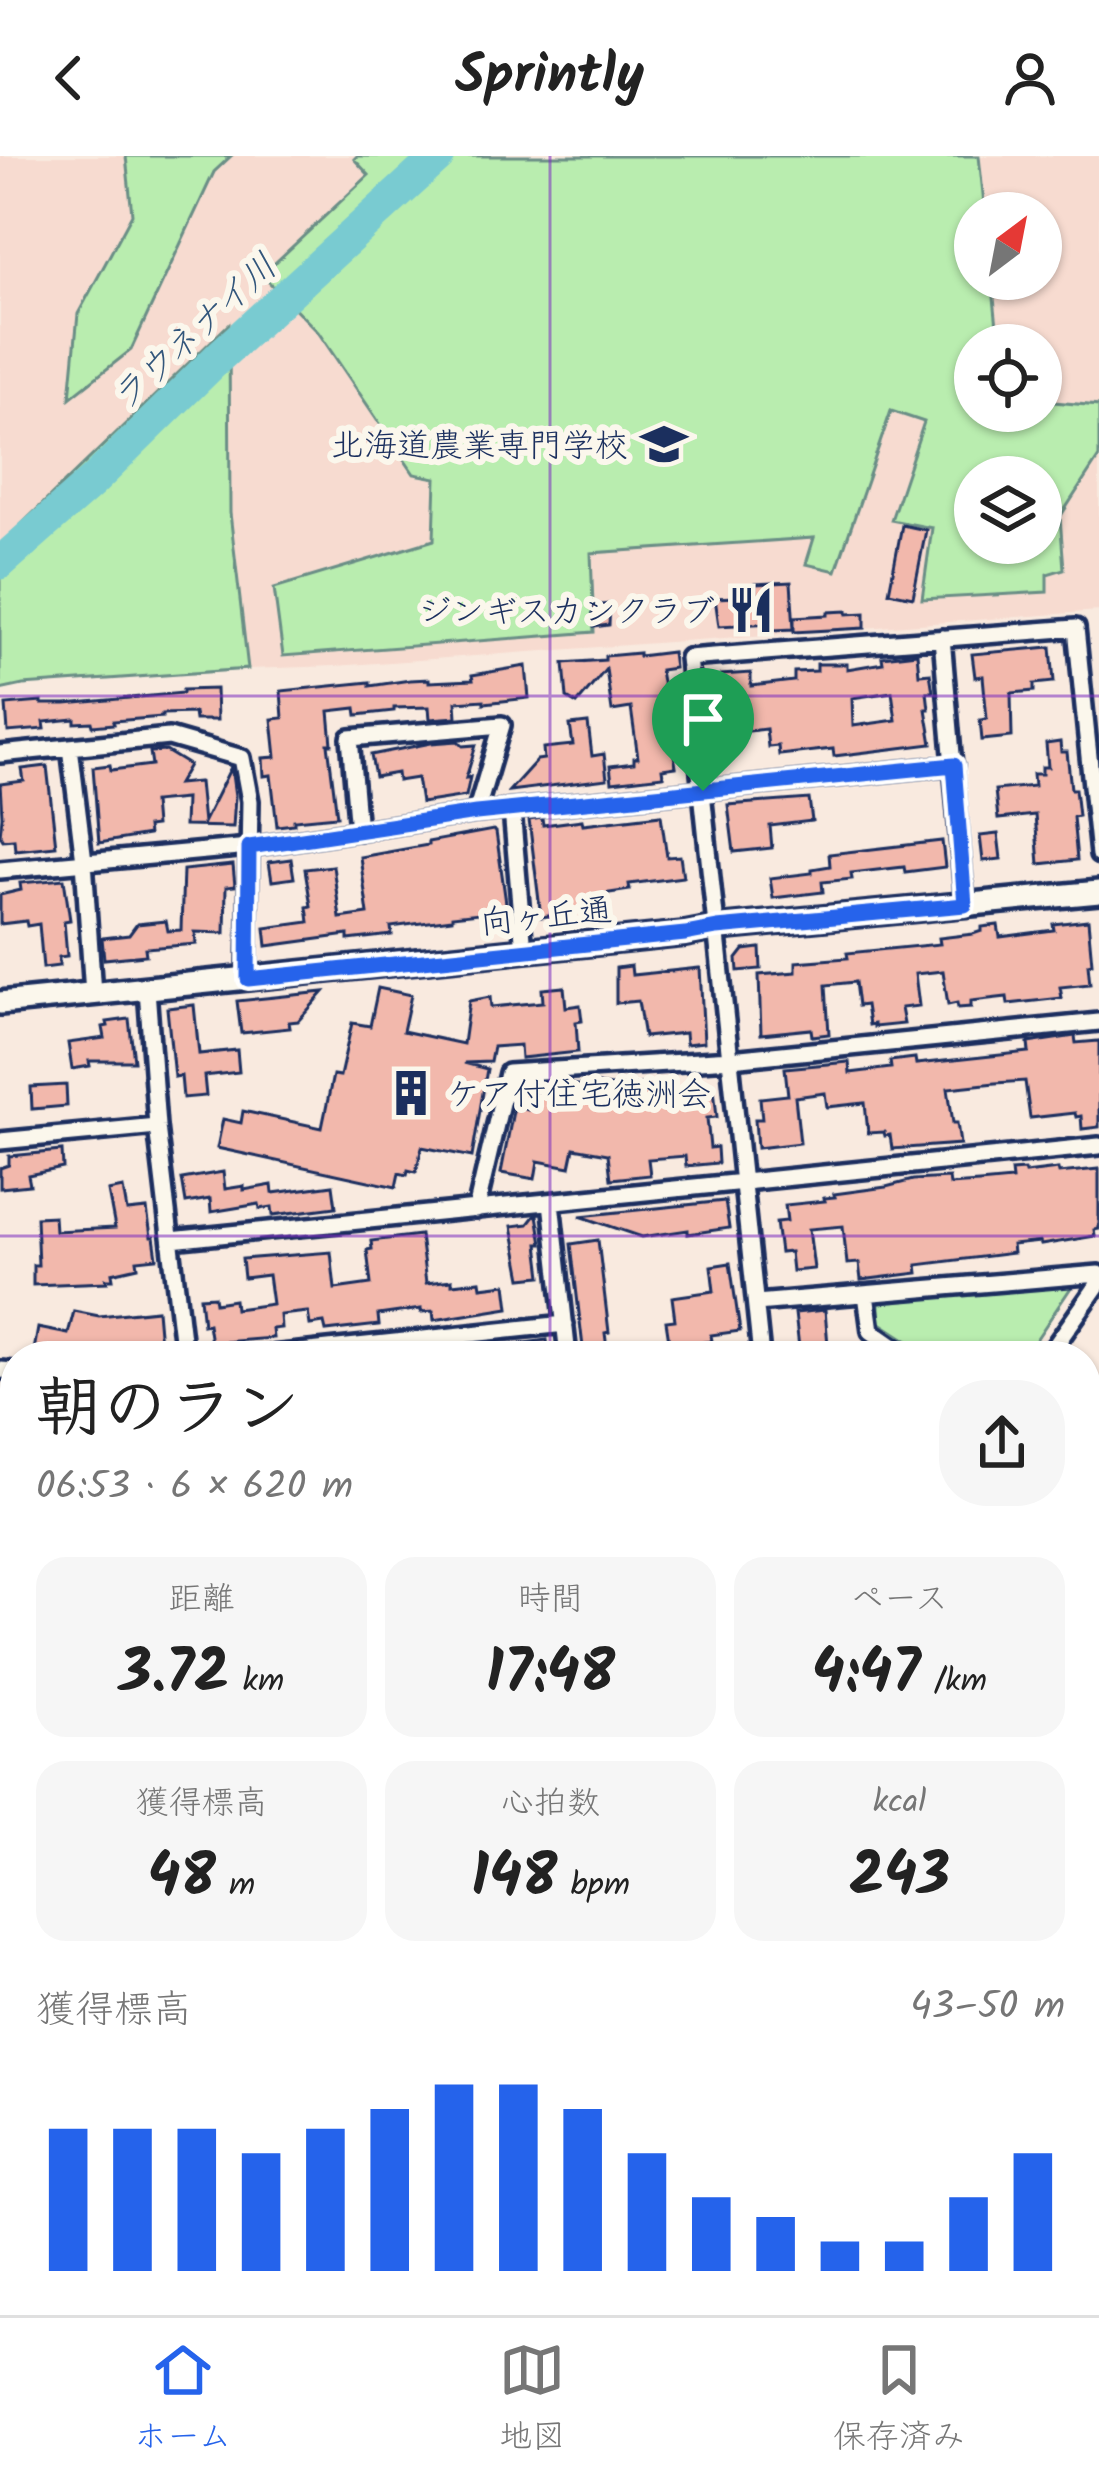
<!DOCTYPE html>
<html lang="ja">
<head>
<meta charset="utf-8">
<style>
  body { margin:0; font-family:Kalam,"Klee One",sans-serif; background:#f6f6f6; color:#222; height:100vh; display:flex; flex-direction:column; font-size:45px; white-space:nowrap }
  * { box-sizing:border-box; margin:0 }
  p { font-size:39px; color:#767676 }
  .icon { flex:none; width:66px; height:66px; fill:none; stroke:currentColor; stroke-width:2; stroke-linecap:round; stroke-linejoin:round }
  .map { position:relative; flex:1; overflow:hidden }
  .drawer { position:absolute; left:0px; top:1185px; width:1101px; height:975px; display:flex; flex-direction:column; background:#fff; border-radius:48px 48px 0 0; box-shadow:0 3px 9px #0004 }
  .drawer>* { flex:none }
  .needle { width:78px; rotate:32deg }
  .tools { position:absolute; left:954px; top:36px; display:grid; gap:24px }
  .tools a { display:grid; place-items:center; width:108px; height:108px; border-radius:50%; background:#fff; box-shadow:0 3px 9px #0004; font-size:60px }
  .pin { position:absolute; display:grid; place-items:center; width:102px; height:102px; color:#fff; margin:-123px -51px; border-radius:50% 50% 50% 0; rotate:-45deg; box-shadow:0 0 12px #0007 }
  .pin .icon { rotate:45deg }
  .round { display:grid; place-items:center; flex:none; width:126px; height:126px; border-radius:48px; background:#f6f6f6 }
  .headline { display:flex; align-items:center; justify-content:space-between; height:204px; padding:0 36px }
  h1 { font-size:66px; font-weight:600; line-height:90px }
  .stats { display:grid; grid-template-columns:repeat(3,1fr); gap:18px; height:204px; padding:12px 36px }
  .stats div { display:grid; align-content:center; border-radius:30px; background:#f6f6f6; text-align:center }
  .stats b { font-size:60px; font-weight:600 }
  .stats small { font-size:33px; font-weight:400 }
  .stats p { font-size:33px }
  .chart { height:336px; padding:24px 36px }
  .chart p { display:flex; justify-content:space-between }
  .chart svg { width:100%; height:216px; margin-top:12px; stroke:#2563eb; stroke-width:6 }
  header { display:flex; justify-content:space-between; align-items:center; height:156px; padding:0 36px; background:#fff; font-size:54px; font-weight:600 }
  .tab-bar { display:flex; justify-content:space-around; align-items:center; height:168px; border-top:3px solid #e0e0e0; background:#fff; font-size:33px; color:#767676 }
  .tab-bar a { display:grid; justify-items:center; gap:6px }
  .tab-bar .active { color:#2563eb }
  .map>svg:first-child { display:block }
</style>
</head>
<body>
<header><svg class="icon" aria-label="back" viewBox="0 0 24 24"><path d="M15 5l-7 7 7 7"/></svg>Sprintly<svg class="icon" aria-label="person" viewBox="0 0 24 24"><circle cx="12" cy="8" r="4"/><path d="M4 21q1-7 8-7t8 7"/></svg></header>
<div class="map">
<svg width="1099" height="2159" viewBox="0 0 1099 2159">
  <rect width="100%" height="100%" fill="#f9eadf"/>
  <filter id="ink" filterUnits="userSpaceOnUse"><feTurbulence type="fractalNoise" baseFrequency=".00833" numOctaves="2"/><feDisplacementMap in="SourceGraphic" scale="24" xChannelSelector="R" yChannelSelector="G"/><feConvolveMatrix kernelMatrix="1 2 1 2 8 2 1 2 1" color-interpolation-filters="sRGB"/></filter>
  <g filter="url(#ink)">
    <path fill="#f7dbd0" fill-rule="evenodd" d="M 0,0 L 1099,0 L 1099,455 L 335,510 L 248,513 L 230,357 L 228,169 L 0,389 ZM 975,57 L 1041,57 L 1041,123 L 975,123 ZM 975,189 L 1041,189 L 1041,255 L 975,255 ZM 975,321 L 1041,321 L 1041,387 L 975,387 Z"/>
    <path fill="#b9edaf" stroke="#6a8e86" stroke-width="3" fill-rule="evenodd" d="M 126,0 L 231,0 L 214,16 L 131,194 L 70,242 L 78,158 L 132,58 Z
      M 357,0 L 979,0 L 985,57 L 975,57 L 975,123 L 992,123 L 999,189 L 975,189 L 975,255 L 1041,255 L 1041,245 L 1099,250 L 1099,301 L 1060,361 L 1064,413 L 1047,418 L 1047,436 L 922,443 L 932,372 L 891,364 L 924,266 L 891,255 L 836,415 L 806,408 L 814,382 L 591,397 L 594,476 L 283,500 L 274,432 L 434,384 L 436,322 L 414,318 L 318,176 L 262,119 L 369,19 L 354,3 ZM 975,321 L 1041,321 L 1041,387 L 975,387 Z
      M 229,168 L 230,357 L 248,513 L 23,529 L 0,534 L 0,389 Z
      M 1074,1127 L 1025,1200 L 931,1200 L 879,1166 L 879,1141 Z
      M 1086,1640 L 1099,1687 L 1099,1719 L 1086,1722 Z
      M 15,1856 L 15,1933 L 0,1937 L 0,1859 Z"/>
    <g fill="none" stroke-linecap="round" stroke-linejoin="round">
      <path stroke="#79cbd1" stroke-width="33" d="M 0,407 L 92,326 L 221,199 L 439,0"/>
    </g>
    <path fill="#f2b8ac" stroke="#1b2f5e" stroke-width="3" fill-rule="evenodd" d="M 902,369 L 926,374 L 913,441 L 889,436 Z
      M 791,426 L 794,473 L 773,474 L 773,467 L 719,470 L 715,442 L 756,440 L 755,428 Z
      M 610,448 L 609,469 L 594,471 L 592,450 Z
      M 847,455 L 847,458 L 865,457 L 865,472 L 794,476 L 794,461 L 828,459 L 828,456 Z
      M 1051,491 L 1054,526 L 1034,528 L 1034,535 L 1011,537 L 1012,581 L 982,584 L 980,564 L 987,563 L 983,520 L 975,521 L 972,498 Z
      M 672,496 L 674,512 L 660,514 L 676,611 L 662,613 L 663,620 L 612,626 L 610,610 L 634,607 L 634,602 L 638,602 L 631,552 L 612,555 L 606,513 L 577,548 L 567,542 L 564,507 L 605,504 L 605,500 L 639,497 L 639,500 Z
      M 917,497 L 919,518 L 930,517 L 933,536 L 927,536 L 929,553 L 926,553 L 932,588 L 834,600 L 833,593 L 779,599 L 778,590 L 768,591 L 766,573 L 739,576 L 737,566 L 730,567 L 730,560 L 723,561 L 721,519 L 751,517 L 751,530 L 794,525 L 794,516 L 817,515 L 817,508 L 847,508 L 847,513 L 883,507 L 882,501 ZM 892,536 L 896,564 L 853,570 L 852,542 Z
      M 526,510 L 529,542 L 484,547 L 484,544 L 456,546 L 457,561 L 430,563 L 429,551 L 394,552 L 394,555 L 357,559 L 356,552 L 329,555 L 332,588 L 328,588 L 337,660 L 294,664 L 294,668 L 277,670 L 271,619 L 264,620 L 263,602 L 276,601 L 272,563 L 283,562 L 281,535 L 370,526 L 370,530 L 410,524 L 429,523 L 429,526 L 473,524 L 472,519 Z
      M 216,533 L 217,564 L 195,564 L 194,557 L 162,558 L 162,561 L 113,565 L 114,568 L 93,570 L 92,566 L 75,567 L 75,563 L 44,566 L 45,573 L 8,576 L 6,549 L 42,546 L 42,548 L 66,548 L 183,537 L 183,534 Z
      M 588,567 L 592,600 L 604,598 L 607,623 L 509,635 L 537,604 L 544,603 L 543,592 L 573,589 L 570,569 Z
      M 458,585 L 463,590 L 476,589 L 466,622 L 470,621 L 466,640 L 421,647 L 417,622 L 398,625 L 397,617 L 375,621 L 371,599 L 431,587 Z
      M 1060,586 L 1061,596 L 1067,596 L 1071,633 L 1075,633 L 1078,660 L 1073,661 L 1077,704 L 1039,708 L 1035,659 L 998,663 L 995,634 L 1034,630 L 1033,618 L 1042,618 L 1042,611 L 1048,611 L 1046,588 Z
      M 166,595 L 189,609 L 178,628 L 199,626 L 203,667 L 231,611 L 235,640 L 233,671 L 184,670 L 185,643 L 153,646 L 155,670 L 147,671 L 148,679 L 99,687 L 93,611 L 110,609 L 111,614 L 152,609 L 150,596 Z
      M 47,610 L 56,690 L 15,694 L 14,683 L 3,684 L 0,679 L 2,660 L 0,628 L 24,625 L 22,613 Z
      M 809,643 L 812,665 L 770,670 L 772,692 L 734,696 L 728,649 Z
      M 661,659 L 667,701 L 680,700 L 683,721 L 629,728 L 630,734 L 589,740 L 591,754 L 541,761 L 529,664 L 542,662 L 543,669 L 582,664 L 583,668 Z
      M 493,674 L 496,676 L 507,754 L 452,760 L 452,763 L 391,771 L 392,779 L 348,784 L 348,779 L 267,790 L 265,772 L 309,766 L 307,751 L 311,750 L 305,713 L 333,710 L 340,762 L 368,758 L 360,701 L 428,689 L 428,686 Z
      M 998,678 L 1001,703 L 983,705 L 980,680 Z
      M 942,685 L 945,711 L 905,716 L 904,711 L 851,717 L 852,723 L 822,726 L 823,736 L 773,742 L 770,722 L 812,717 L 812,713 L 830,710 L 829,698 Z
      M 291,703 L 294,722 L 272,725 L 269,706 Z
      M 233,709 L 235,730 L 226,731 L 225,777 L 195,776 L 196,788 L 145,792 L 146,799 L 104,803 L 102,782 L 129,779 L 137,768 L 166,765 L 168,775 L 181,774 L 183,714 Z
      M 64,723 L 70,764 L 64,765 L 67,800 L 59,801 L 59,810 L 43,812 L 39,768 L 27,770 L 26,765 L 0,768 L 0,739 L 21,734 L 20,727 Z
      M 1088,764 L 1092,807 L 1088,808 L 1090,828 L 1060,831 L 1062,842 L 1008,848 L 1007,841 L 971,845 L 971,851 L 958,852 L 957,847 L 948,849 L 943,815 L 915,818 L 919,850 L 901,852 L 904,868 L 874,871 L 874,868 L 869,869 L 866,849 L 858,850 L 855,826 L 826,829 L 829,878 L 812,880 L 811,873 L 761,878 L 759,819 L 796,816 L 796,806 L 848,802 L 847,797 L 940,788 L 939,782 L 973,778 L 982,775 L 982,771 L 998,769 L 1000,781 L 1054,774 L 1053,768 Z
      M 760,792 L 761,813 L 738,815 L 737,803 L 744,794 Z
      M 631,810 L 632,819 L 700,812 L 704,886 L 686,888 L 685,877 L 644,881 L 638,845 L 616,847 L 616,812 Z
      M 564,831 L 566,851 L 580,849 L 582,865 L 576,866 L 578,896 L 521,902 L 520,889 L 493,891 L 490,906 L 464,907 L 487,913 L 472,1001 L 422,991 L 416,1016 L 408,1014 L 407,1019 L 399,1017 L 396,1031 L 217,992 L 223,963 L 241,967 L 243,955 L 322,972 L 333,919 L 340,920 L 352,867 L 370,870 L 378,832 L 411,839 L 403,875 L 463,888 L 469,845 L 490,841 L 491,851 L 543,846 L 542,833 Z
      M 324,836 L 298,865 L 289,866 L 290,872 L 241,877 L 237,845 Z
      M 194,849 L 199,898 L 237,894 L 239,916 L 204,920 L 206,940 L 183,942 L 181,920 L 174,921 L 167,852 Z
      M 129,863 L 134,905 L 89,905 L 90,910 L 72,913 L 68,887 L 105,882 L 103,871 L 108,870 L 107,866 Z
      M 1075,880 L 1076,887 L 1099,885 L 1099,971 L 1082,973 L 1081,960 L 1076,961 L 1075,957 L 1030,962 L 1025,925 L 995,927 L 948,932 L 953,967 L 957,967 L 960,988 L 892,993 L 890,979 L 885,980 L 884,976 L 868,977 L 865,947 L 827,951 L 825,937 L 795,941 L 800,987 L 757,992 L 755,963 L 762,963 L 760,942 L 788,939 L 785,912 L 849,906 L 850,917 L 891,912 L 890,905 L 915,902 L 916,908 L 1029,896 L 1028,887 Z
      M 564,927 L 596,932 L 597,928 L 610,930 L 641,928 L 641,936 L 692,931 L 693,935 L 714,932 L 717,961 L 707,962 L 710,992 L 717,991 L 718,1007 L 686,1010 L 685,1000 L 648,1003 L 650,1019 L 611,1023 L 608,998 L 574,992 L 570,1011 L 538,1005 L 535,1023 L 501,1017 L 514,950 L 528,953 L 531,935 L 561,940 Z
      M 66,929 L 67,950 L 32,953 L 31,931 Z
      M 62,995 L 63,1012 L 28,1019 L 30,1029 L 0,1032 L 0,1012 L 9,1009 L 9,1000 Z
      M 1058,1013 L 1059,1017 L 1099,1013 L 1099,1073 L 1094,1074 L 1095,1080 L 1041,1089 L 1040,1086 L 1012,1089 L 1013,1097 L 917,1109 L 918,1117 L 861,1124 L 859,1107 L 847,1108 L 843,1070 L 809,1073 L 814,1113 L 792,1115 L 790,1096 L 780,1097 L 776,1066 L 787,1065 L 785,1049 L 825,1045 L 824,1042 L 835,1041 L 834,1038 L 886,1031 L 913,1024 L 949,1022 L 950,1029 L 979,1027 L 1012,1024 L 1011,1015 L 1024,1014 L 1025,1017 Z
      M 223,1016 L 225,1033 L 244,1030 L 244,1034 L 272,1029 L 273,1037 L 333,1029 L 336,1051 L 273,1059 L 272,1051 L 260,1053 L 259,1048 L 211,1056 L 210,1043 L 186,1047 L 182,1023 Z
      M 123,1032 L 127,1055 L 147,1053 L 151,1081 L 154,1081 L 157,1102 L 137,1104 L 138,1111 L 112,1117 L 113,1123 L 106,1123 L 107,1126 L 33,1129 L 33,1109 L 38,1109 L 36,1061 L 54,1060 L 55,1075 L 115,1072 L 108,1035 Z
      M 725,1045 L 729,1072 L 688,1078 L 688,1074 L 642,1081 L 580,1060 Z
      M 535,1059 L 537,1059 L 542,1088 L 538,1088 L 542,1120 L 522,1122 L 512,1070 L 528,1068 Z
      M 420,1079 L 426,1127 L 452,1124 L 452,1128 L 480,1125 L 481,1131 L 506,1128 L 509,1152 L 434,1164 L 433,1155 L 421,1156 L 421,1153 L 378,1159 L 379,1169 L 326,1175 L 324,1167 L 310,1169 L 308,1156 L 280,1159 L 281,1172 L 272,1173 L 273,1182 L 211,1187 L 208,1168 L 203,1169 L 200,1141 L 214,1140 L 215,1147 L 234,1144 L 235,1153 L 272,1148 L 268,1119 L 244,1122 L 242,1103 L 331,1096 L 335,1133 L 371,1128 L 367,1094 L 372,1093 L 371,1085 Z
      M 598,1084 L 609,1176 L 605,1177 L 608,1200 L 584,1200 L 571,1088 Z
      M 730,1107 L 740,1175 L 711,1179 L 712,1185 L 670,1191 L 666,1165 L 675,1164 L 672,1141 L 714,1135 L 711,1110 Z
      M 157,1154 L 161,1200 L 33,1200 L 38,1172 L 68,1178 L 74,1155 L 99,1160 Z
      M 825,1154 L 828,1189 L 846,1200 L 800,1200 L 795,1157 Z
      M 547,1184 L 549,1200 L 498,1200 L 497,1191 Z
      M 0,1926 L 4,1926 L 15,1964 L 15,2028 L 10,2028 L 0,1990 Z
      M 80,2145 L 92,2145 L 93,2150 L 114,2145 L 198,2145 L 201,2159 L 46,2159 L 45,2152 Z
      M 337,2145 L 361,2145 L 364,2159 L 341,2159 Z
      M 678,2145 L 755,2145 L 756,2150 L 721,2159 L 682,2159 Z
      M 818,2145 L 856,2145 L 860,2159 L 784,2159 L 783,2154 Z
      M 969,2145 L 976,2145 L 981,2159 L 936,2159 L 935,2155 Z
      M 1074,2145 L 1099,2145 L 1099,2159 L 1077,2159 Z"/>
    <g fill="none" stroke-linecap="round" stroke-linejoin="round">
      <defs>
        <path id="street" d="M 942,482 L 965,749
          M 70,591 L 84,705 L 93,838
          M 0,598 L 169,581 L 242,602 L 250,645 L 247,823
          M 512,654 L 524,795
          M 358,675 L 350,582 L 502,569 L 476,657
          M 0,714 L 249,691 L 476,657 L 954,609
          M 147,833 L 157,970 L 184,1200
          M 0,985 L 157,970
          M 551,1046 L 568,1200
          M 476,1054 L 508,917 L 731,903 L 1099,866
          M 171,1084 L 1099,990
          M 866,1138 L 871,1175 L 907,1200
          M 756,1147 L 1099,1118
          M 262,1200 L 565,1168
          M 761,1200 L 688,502 L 1076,472 L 1099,699
          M 1048,1200 L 1099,1127
          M 0,1214 L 15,1215
          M 1086,1321 L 1099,1330
          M 1086,1418 L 1099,1409
          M 1086,1471 L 1099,1480
          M 1086,1623 L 1099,1622
          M 5,1701 L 15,1735
          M 1086,1742 L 1099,1738
          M 0,1856 L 15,1853
          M 1086,1858 L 1099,1854
          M 1086,1994 L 1099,2047
          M 0,2088 L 13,2135
          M 315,2145 L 317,2159
          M 580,2145 L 584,2159
          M 878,2145 L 882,2159
          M 998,2145 L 1001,2159"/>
        <path id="secondary" d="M 0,847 L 685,778 L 717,772 L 1099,736
          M 1086,1988 L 1099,1985
          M 504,2159 L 552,2145"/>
      </defs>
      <use href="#street" stroke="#1b2f5e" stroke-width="24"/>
      <use href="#secondary" stroke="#1b2f5e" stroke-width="30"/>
      <use href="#street" stroke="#fbf7ec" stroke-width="15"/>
      <use href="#secondary" stroke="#fbf7ec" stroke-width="21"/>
    </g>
  </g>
  <g fill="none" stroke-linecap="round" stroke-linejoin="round" filter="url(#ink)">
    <defs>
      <path id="route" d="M 954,609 L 965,749 L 717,772 L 685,778 L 248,823 L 249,691 L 476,657 Z"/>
    </defs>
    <use href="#route" stroke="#fff" stroke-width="24"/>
    <use href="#route" stroke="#2563eb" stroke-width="15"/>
  </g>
  <path fill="none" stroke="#7b2cbf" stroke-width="3" stroke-opacity="0.55" d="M 550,0 L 550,1200M 0,540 L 1099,540M 0,1080 L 1099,1080M 0,1619 L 15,1619M 1086,1619 L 1099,1619M 550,2145 L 550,2159"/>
  <defs>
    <symbol id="university-bare" viewBox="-9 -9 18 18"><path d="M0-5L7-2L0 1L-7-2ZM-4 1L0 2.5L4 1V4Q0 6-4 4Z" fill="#1b2f5e" stroke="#fbf7ec" stroke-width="2.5" paint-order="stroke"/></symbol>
    <symbol id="restaurant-bare" viewBox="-9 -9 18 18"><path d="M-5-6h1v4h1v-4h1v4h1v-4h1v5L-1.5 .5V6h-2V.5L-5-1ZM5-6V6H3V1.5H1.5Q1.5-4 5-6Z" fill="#1b2f5e" stroke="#fbf7ec" stroke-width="2.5" paint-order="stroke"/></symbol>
    <symbol id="building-bare" viewBox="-9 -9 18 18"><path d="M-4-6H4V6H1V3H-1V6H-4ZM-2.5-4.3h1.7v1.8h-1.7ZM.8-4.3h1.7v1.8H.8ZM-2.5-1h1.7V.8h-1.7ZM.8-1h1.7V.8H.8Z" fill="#1b2f5e" stroke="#fbf7ec" stroke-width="2.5" paint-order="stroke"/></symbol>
  </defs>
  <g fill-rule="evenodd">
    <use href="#university-bare" x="631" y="255" width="66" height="66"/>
    <use href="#restaurant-bare" x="718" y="421" width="66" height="66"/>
    <use href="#building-bare" x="378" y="904" width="66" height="66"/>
  </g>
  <g text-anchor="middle" stroke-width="12" stroke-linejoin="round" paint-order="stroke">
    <g font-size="33" fill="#1b2f5e" stroke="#fbf7ec" text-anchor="end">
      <text x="628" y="300">北海道農業専門学校</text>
      <text x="715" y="466">ジンギスカンクラブ</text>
      <text x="447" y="949" text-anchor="start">ケア付住宅徳洲会</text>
    </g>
    <g font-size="33" fill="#1b2f5e" stroke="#fbf7ec">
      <text transform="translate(546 759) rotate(-6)" y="12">向ヶ丘通</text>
    </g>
    <g font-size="36" font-style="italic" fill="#32567b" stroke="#fbf7ec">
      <text transform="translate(193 175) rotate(-43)" y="13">ラウネナイ川</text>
    </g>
  </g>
</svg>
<div class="tools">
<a><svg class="needle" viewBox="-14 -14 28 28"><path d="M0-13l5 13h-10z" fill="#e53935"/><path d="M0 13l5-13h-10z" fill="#767676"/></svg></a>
<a><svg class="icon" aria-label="locate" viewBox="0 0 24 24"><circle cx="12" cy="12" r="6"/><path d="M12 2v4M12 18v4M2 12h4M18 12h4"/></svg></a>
<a><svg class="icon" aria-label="layers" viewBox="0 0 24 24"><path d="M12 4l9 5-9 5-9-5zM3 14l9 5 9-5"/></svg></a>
</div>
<div class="pin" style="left:703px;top:635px;background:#1e9e55"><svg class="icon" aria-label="arrive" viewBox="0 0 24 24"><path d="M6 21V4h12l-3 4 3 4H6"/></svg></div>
<section class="drawer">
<div class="headline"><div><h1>朝のラン</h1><p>06:53 · 6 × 620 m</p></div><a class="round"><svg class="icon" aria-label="share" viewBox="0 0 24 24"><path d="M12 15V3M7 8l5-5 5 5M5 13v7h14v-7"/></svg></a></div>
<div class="stats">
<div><p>距離</p><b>3.72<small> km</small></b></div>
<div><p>時間</p><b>17:48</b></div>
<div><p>ペース</p><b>4:47<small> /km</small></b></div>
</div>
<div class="stats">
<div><p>獲得標高</p><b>48<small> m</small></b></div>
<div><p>心拍数</p><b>148<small> bpm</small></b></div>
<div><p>kcal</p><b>243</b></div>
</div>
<div class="chart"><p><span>獲得標高</span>43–50 m</p>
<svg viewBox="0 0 160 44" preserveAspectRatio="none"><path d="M5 44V15M15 44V15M25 44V15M35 44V20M45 44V15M55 44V11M65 44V6M75 44V6M85 44V11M95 44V20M105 44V29M115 44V33M125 44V38M135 44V38M145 44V29M155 44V20"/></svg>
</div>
</section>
</div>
<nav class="tab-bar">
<a class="active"><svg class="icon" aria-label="home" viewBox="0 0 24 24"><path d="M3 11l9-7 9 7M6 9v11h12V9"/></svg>ホーム</a>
<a><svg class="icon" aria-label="map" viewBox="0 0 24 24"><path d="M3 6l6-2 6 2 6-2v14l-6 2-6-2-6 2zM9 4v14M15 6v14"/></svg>地図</a>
<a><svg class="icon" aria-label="saved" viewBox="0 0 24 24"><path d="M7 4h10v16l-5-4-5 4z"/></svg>保存済み</a>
</nav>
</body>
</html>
